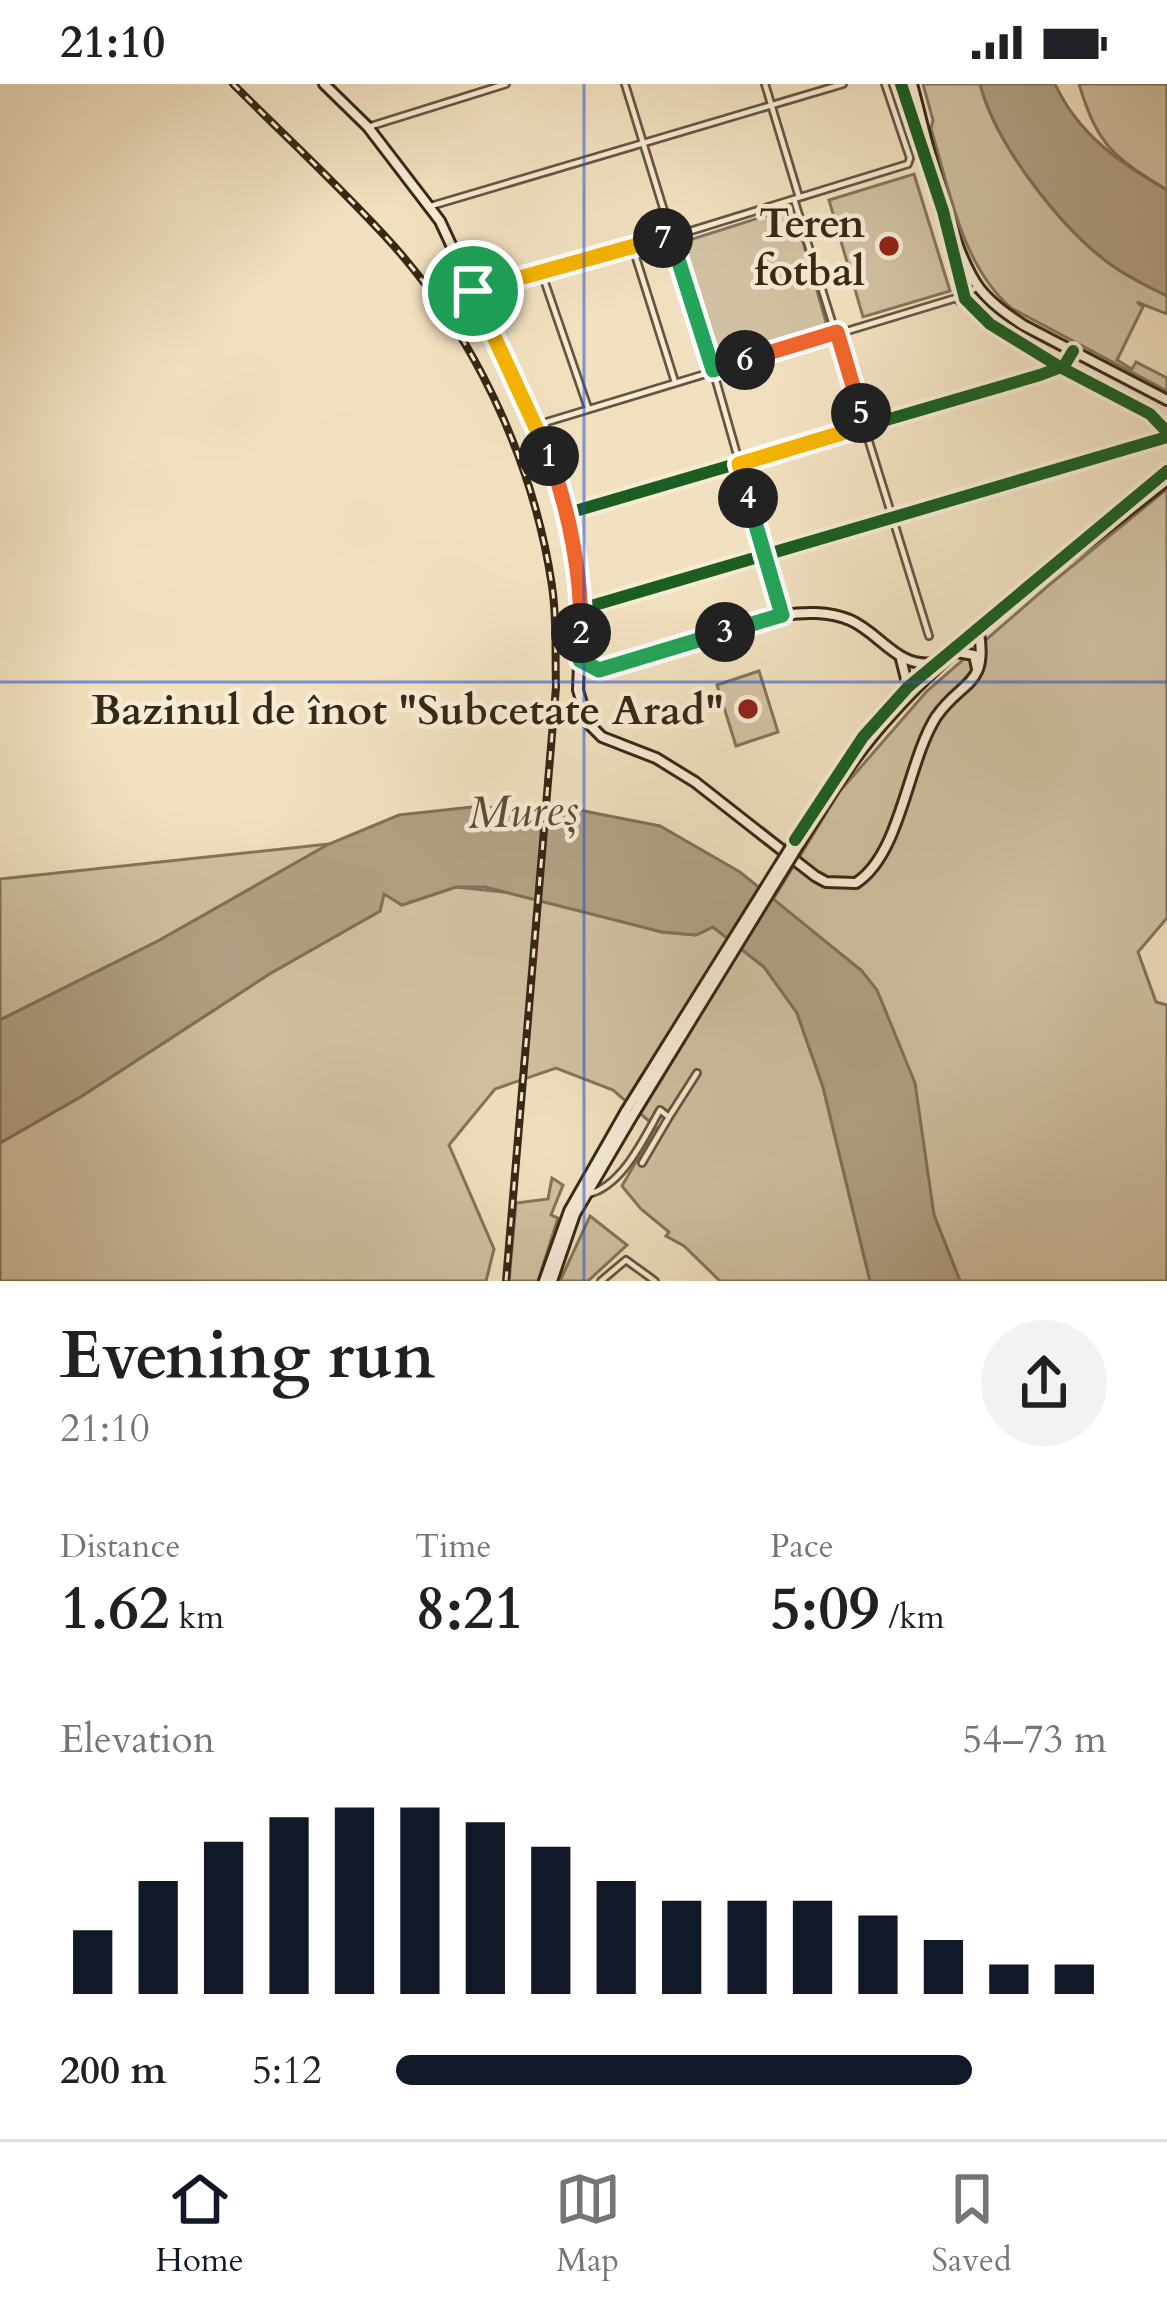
<!DOCTYPE html>
<html lang="en">
<head>
<meta charset="utf-8">
<style>
  body { margin:0; font-family:Cardo,serif; background:#f2f2f2; color:#202124; height:100vh; display:flex; flex-direction:column; font-size:45px; white-space:nowrap }
  * { box-sizing:border-box; margin:0 }
  p { font-size:39px; color:#757577 }
  .icon { flex:none; width:66px; height:66px; fill:none; stroke:currentColor; stroke-width:2; stroke-linecap:round; stroke-linejoin:round }
  .map { position:relative; height:1197px; overflow:hidden }
  .details { display:flex; flex-direction:column; background:#fff; flex:1 }
  .details>* { flex:none }
  .pin { position:absolute; display:grid; place-items:center; width:102px; height:102px; color:#fff; margin:-51px; border:6px solid #fff; border-radius:50%; box-shadow:0 3px 12px #0007 }
  .km { position:absolute; width:60px; height:60px; margin:-30px; border-radius:50%; background:#222; color:#fff; font-size:33px; line-height:60px; text-align:center }
  .round { display:grid; place-items:center; flex:none; width:126px; height:126px; border-radius:63px; background:#f2f2f2 }
  .headline { display:flex; align-items:center; justify-content:space-between; height:204px; padding:0 60px }
  h1 { font-size:66px; font-weight:600; line-height:90px }
  .metrics { display:grid; grid-template-columns:repeat(3,1fr); gap:18px; height:204px; padding:12px 60px }
  .metrics div { display:grid; align-content:center }
  .metrics b { font-size:60px; font-weight:600 }
  .metrics small { font-size:33px; font-weight:400 }
  .metrics p { font-size:33px }
  .chart { height:336px; padding:24px 60px }
  .chart p { display:flex; justify-content:space-between }
  .chart svg { width:100%; height:216px; margin-top:12px; stroke:#111827; stroke-width:6 }
  ul { padding:0 60px; list-style:none; font-size:39px }
  li { display:grid; grid-template-columns:192px 144px 1fr; align-items:center; height:90px }
  li i { height:30px; border-radius:15px; background:#111827 }
  .status { display:flex; justify-content:space-between; align-items:center; height:84px; padding:0 60px; background:#fff; direction:ltr }
  .status svg { height:33px; fill:currentColor }
  .menu { display:flex; justify-content:space-around; align-items:center; height:168px; border-top:3px solid #e0e0e0; background:#fff; font-size:33px; color:#757577 }
  .menu a { display:grid; justify-items:center; gap:6px }
  .menu .current { color:#111827 }
  .map>svg:first-child { display:block }
</style>
</head>
<body>
<div class="status"><b>21:10</b><svg viewBox="0 0 49 12"><path d="M0 12V9h3v3zM5 12V6h3v6zM10 12V3h3v9zM15 12V0h3v12zM26 1h20v11H26zM47 4h2v5h-2z"/></svg></div>
<div class="map">
<svg width="1167" height="1197" viewBox="0 0 1167 1197">
  <rect width="100%" height="100%" fill="#f1e0bf"/>
  <filter id="stains"><feTurbulence type="fractalNoise" baseFrequency=".00167" numOctaves="4"/><feColorMatrix values="0 0 0 0 .2 0 0 0 0 .09 0 0 0 0 .02 0 0 0 .5 -.17"/></filter>
  <radialGradient id="worn" r=".72"><stop offset=".6" stop-color="#630" stop-opacity="0"/><stop offset="1" stop-color="#630" stop-opacity=".3"/></radialGradient>
  <path fill="#d1c1a2" stroke="#84745b" stroke-width="3" d="M 923,0 L 980,0 C 996,61 1060,143 1110,180 C 1128,193 1147,202 1167,212 L 1167,230 L 1137,218 L 1143,223 L 1117,276 L 1132,285 L 1136,278 L 1167,294 L 1167,307 L 1011,224 C 961,180 950,107 931,45 L 933,36 Z
    M 1079,0 L 1167,0 L 1167,106 C 1114,73 1098,63 1079,0 Z
    M 914,90 L 950,207 L 863,233 L 829,116 Z
    M 793,123 L 828,245 L 717,280 L 680,159 Z
    M 1167,405 L 1167,834 L 1138,868 L 1156,918 L 1167,921 L 1167,1197 L 960,1197 L 934,1131 L 862,887 L 772,817 L 840,707 L 927,607 L 1049,501 Z
    M 759,587 L 778,648 L 736,662 L 717,601 Z
    M 329,760 L 158,857 L 0,936 L 0,795 Z
    M 456,803 L 522,810 L 662,848 L 696,851 L 713,843 L 764,883 L 797,929 L 823,1003 L 870,1197 L 720,1197 L 684,1162 L 666,1152 L 669,1148 L 641,1125 L 622,1102 L 656,1043 L 613,1006 L 556,984 L 495,1005 L 449,1061 L 494,1165 L 486,1197 L 0,1197 L 0,1059 L 82,1012 L 271,889 L 380,827 L 384,809 L 402,821 Z
    M 552,1094 L 563,1101 L 551,1131 L 558,1134 L 538,1197 L 509,1197 L 516,1119 L 548,1115 Z
    M 590,1132 L 627,1161 L 588,1197 L 560,1197 Z"/>
  <path fill="#b2a185" stroke="#817158" stroke-width="3" d="M 980,0 L 1055,0 C 1079,51 1120,79 1167,106 L 1167,212 C 1147,202 1128,193 1110,180 C 1060,143 996,61 980,0 Z
    M 472,723 L 579,726 L 660,742 L 740,788 L 862,887 L 877,906 L 915,999 L 934,1131 L 960,1197 L 870,1197 L 823,1003 L 797,929 L 764,883 L 713,843 L 696,851 L 662,848 L 485,803 L 456,803 L 402,821 L 384,810 L 380,827 L 271,889 L 82,1012 L 0,1059 L 0,936 L 158,857 L 329,760 L 399,731 Z"/>
  <g fill="none" stroke-linecap="round" stroke-linejoin="round">
    <defs>
      <path id="street" d="M 625,0 L 713,286 L 782,529
        M 765,0 L 799,113
        M 368,43 L 506,0
        M 794,115 L 929,552
        M 431,122 L 843,0
        M 632,161 L 675,298
        M 541,187 L 588,324
        M 474,207 L 671,153 L 908,80 L 910,74 L 885,0
        M 958,216 L 1064,282 L 1152,328 L 1167,344
        M 537,341 L 956,214 L 978,203
        M 565,430 L 1040,291 L 1064,282 L 1073,267
        M 581,525 L 1167,353
        M 669,1033 L 697,989
        M 642,1079 L 669,1033 L 665,1030
        M 588,1110 C 622,1103 644,1054 660,1026 L 665,1030
        M 601,1197 L 626,1176 L 655,1197"/>
      <path id="secondary" d="M 324,0 L 368,43 L 440,137 L 549,372 L 561,408 L 581,525 L 578,606 L 588,639 L 602,653 L 656,674 L 695,698 L 815,792 L 826,798 L 856,799 C 901,770 907,679 936,633 C 961,596 988,603 979,549
        M 912,0 C 926,51 950,166 980,205 C 992,220 1007,230 1023,241 L 1167,316
        M 957,568 L 974,571 L 977,585
        M 901,575 L 908,603
        M 580,576 L 600,586 L 782,531 C 805,528 828,527 850,536 C 880,549 897,584 933,579
        M 795,756 L 863,653 L 908,603 L 1167,387
        M 800,759 C 828,714 855,670 891,631 C 970,543 1075,470 1167,396
        M 544,1197 L 569,1127 L 626,1027
        M 552,1197 L 575,1130 L 633,1031"/>
    </defs>
    <use href="#street" stroke="#66563f" stroke-width="10"/>
    <use href="#secondary" stroke="#372814" stroke-width="14"/>
    <use href="#street" stroke="#f6ebd5" stroke-width="4.5"/>
    <use href="#secondary" stroke="#f6ebd5" stroke-width="8"/>
    <defs>
      <path id="rail" d="M 233,0 C 283,50 335,98 383,150 C 472,245 533,374 552,502 C 557,535 555,570 556,603 L 506,1197"/>
    </defs>
    <use href="#rail" stroke="#372814" stroke-width="8"/>
    <use href="#rail" stroke="#f6ebd5" stroke-width="3" stroke-dasharray="9" stroke-linecap="butt"/>
    <defs>
      <path id="secondary-bridge" d="M 626,1027 L 795,756
        M 633,1031 L 800,759"/>
    </defs>
    <use href="#secondary-bridge" stroke="#372814" stroke-width="14" stroke-linecap="butt"/>
    <use href="#secondary-bridge" stroke="#f6ebd5" stroke-width="8"/>
    <defs>
      <path id="cycleway" d="M 901,0 L 943,127 L 965,215 L 990,240 L 1060,283 L 1150,330 L 1167,348
        M 565,430 L 1040,291 L 1064,282 L 1073,267
        M 581,525 L 1167,353
        M 795,756 L 863,653 L 908,603 L 1167,387"/>
    </defs>
    <use href="#cycleway" stroke="#f6ebd5" stroke-width="20"/>
    <use href="#cycleway" stroke="#1b5e20" stroke-width="12"/>
  </g>
  <g fill="none" stroke-linecap="round" stroke-linejoin="round">
    <defs>
      <path id="split-1" d="M 473,207 L 549,372"/>
      <path id="split-2" d="M 549,372 C 569,426 582,492 581,549"/>
      <path id="split-3" d="M 581,549 L 580,576 L 599,586 L 725,548"/>
      <path id="split-4" d="M 725,548 L 782,531 L 748,414"/>
      <path id="split-5" d="M 748,414 L 739,380 L 865,342 L 861,329"/>
      <path id="split-6" d="M 745,276 L 837,248 L 861,329"/>
      <path id="split-7" d="M 663,154 L 671,153 L 713,286 L 745,276"/>
      <path id="split-8" d="M 473,207 L 663,154"/>
    </defs>
    <use href="#split-1" stroke="#fff" stroke-width="24"/>
    <use href="#split-2" stroke="#fff" stroke-width="24"/>
    <use href="#split-3" stroke="#fff" stroke-width="24"/>
    <use href="#split-4" stroke="#fff" stroke-width="24"/>
    <use href="#split-5" stroke="#fff" stroke-width="24"/>
    <use href="#split-6" stroke="#fff" stroke-width="24"/>
    <use href="#split-7" stroke="#fff" stroke-width="24"/>
    <use href="#split-8" stroke="#fff" stroke-width="24"/>
    <use href="#split-1" stroke="#f5b400" stroke-width="15"/>
    <use href="#split-2" stroke="#f0652b" stroke-width="15"/>
    <use href="#split-3" stroke="#22a559" stroke-width="15"/>
    <use href="#split-4" stroke="#22a559" stroke-width="15"/>
    <use href="#split-5" stroke="#f5b400" stroke-width="15"/>
    <use href="#split-6" stroke="#f0652b" stroke-width="15"/>
    <use href="#split-7" stroke="#22a559" stroke-width="15"/>
    <use href="#split-8" stroke="#f5b400" stroke-width="15"/>
  </g>
  <path fill="none" stroke="#1d4ed8" stroke-width="3" stroke-opacity="0.55" d="M 584,0 L 584,1197M 0,598 L 1167,598"/>
  <g fill="#8f2418" stroke="#f6ebd5" stroke-width="4.5">
    <circle cx="889" cy="162" r="12"/>
    <circle cx="748" cy="625" r="12"/>
  </g>
  <g text-anchor="middle" stroke-width="9" stroke-linejoin="round" paint-order="stroke">
    <g font-size="42" font-weight="bold" fill="#372814" stroke="#f6ebd5" text-anchor="end">
      <text x="865" y="153">Teren<tspan x="865" dy="48">fotbal</tspan></text>
      <text x="724" y="640">Bazinul de înot "Subcetate Arad"</text>
    </g>
    <g font-size="45" font-style="italic" fill="#5c4c36" stroke="#f6ebd5">
      <text transform="translate(523 726) rotate(-2)" y="16">Mureș</text>
    </g>
  </g>
  <rect width="100%" height="100%" filter="url(#stains)"/>
  <rect width="100%" height="100%" fill="url(#worn)"/>
</svg>
<div class="pin" style="left:473px;top:207px;background:#1e9e55"><svg class="icon" aria-label="arrive" viewBox="0 0 24 24"><path d="M6 21V4h12l-3 4 3 4H6"/></svg></div>
<b class="km" style="left:549px;top:372px">1</b>
<b class="km" style="left:581px;top:549px">2</b>
<b class="km" style="left:725px;top:548px">3</b>
<b class="km" style="left:748px;top:414px">4</b>
<b class="km" style="left:861px;top:329px">5</b>
<b class="km" style="left:745px;top:276px">6</b>
<b class="km" style="left:663px;top:154px">7</b>
</div>
<section class="details">
<div class="headline"><div><h1>Evening run</h1><p>21:10</p></div><a class="round"><svg class="icon" aria-label="share" viewBox="0 0 24 24"><path d="M12 15V3M7 8l5-5 5 5M5 13v7h14v-7"/></svg></a></div>
<div class="metrics">
<div><p>Distance</p><b>1.62<small> km</small></b></div>
<div><p>Time</p><b>8:21</b></div>
<div><p>Pace</p><b>5:09<small> /km</small></b></div>
</div>
<div class="chart"><p><span>Elevation</span>54–73 m</p>
<svg viewBox="0 0 160 44" preserveAspectRatio="none"><path d="M5 44V31M15 44V21M25 44V13M35 44V8M45 44V6M55 44V6M65 44V9M75 44V14M85 44V21M95 44V25M105 44V25M115 44V25M125 44V28M135 44V33M145 44V38M155 44V38"/></svg>
</div>
<ul>
<li><b>200 m</b>5:12<i style="width:81%"></i></li>
</ul>
</section>
<nav class="menu">
<a class="current"><svg class="icon" aria-label="home" viewBox="0 0 24 24"><path d="M3 11l9-7 9 7M6 9v11h12V9"/></svg>Home</a>
<a><svg class="icon" aria-label="map" viewBox="0 0 24 24"><path d="M3 6l6-2 6 2 6-2v14l-6 2-6-2-6 2zM9 4v14M15 6v14"/></svg>Map</a>
<a><svg class="icon" aria-label="saved" viewBox="0 0 24 24"><path d="M7 4h10v16l-5-4-5 4z"/></svg>Saved</a>
</nav>
</body>
</html>
